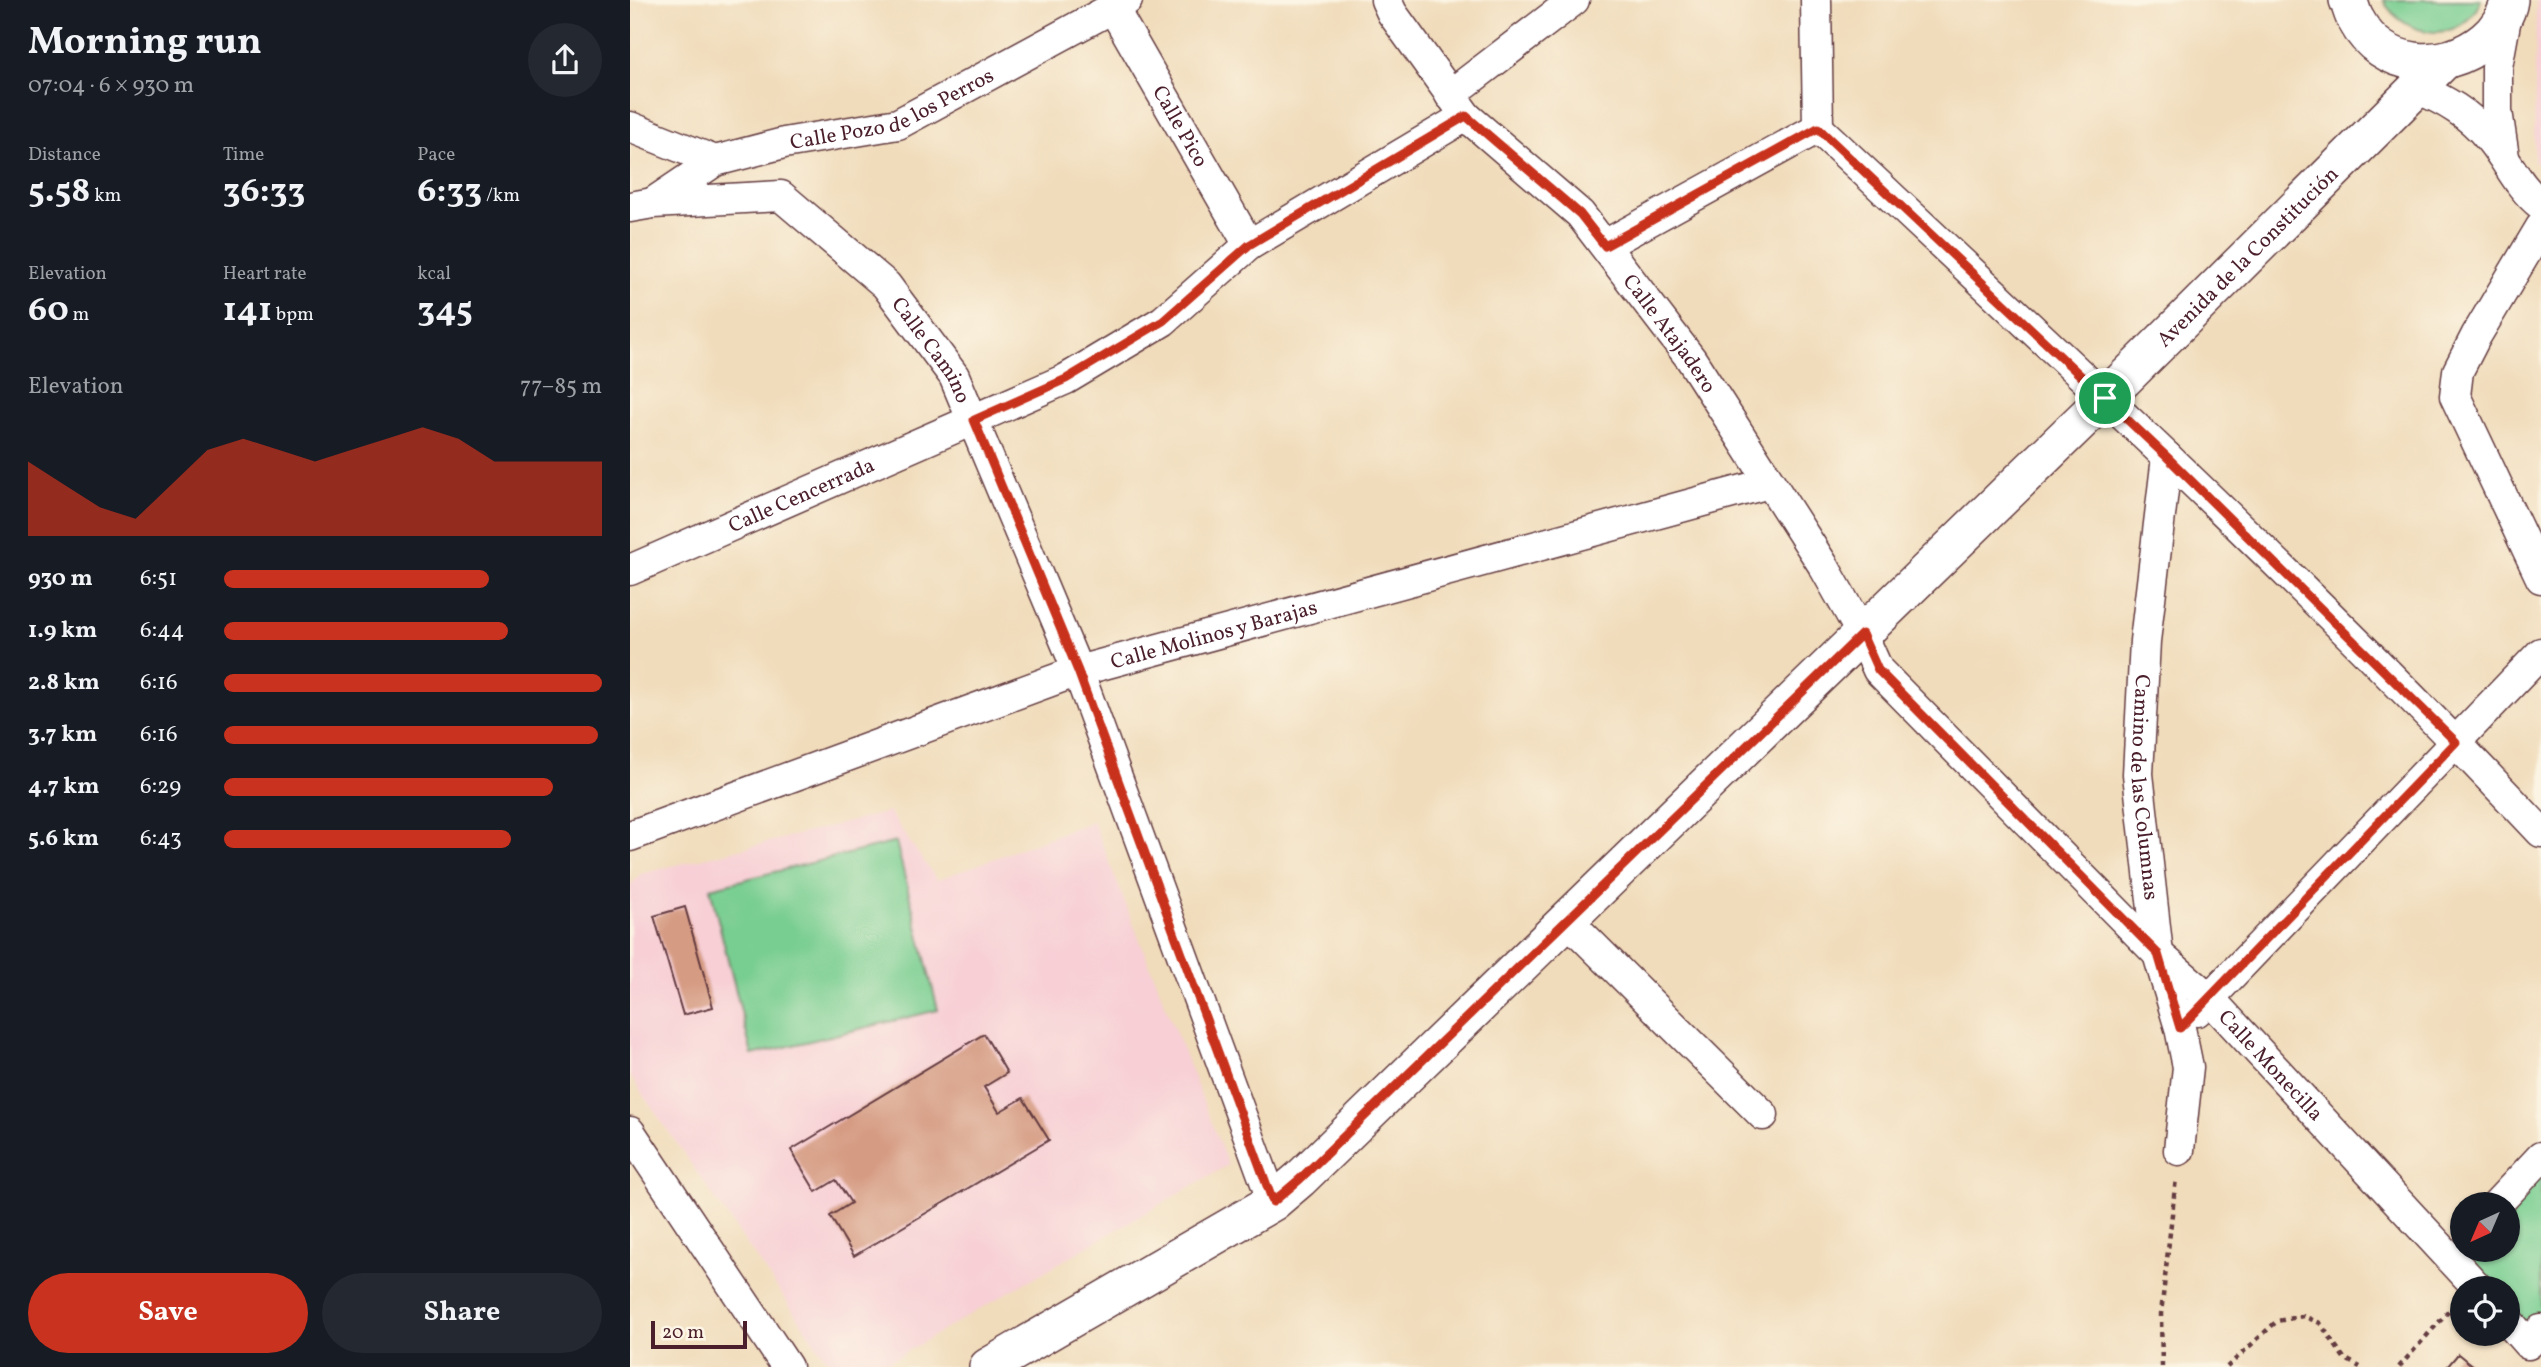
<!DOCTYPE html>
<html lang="en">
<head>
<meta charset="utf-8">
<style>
  body { margin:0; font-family:Vollkorn,serif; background:#242831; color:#f1f3f6; height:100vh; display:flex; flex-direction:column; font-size:26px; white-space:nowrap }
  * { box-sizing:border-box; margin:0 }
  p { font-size:23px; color:#9ea1a6 }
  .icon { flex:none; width:38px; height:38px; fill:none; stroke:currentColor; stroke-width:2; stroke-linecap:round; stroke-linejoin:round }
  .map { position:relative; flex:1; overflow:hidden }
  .details { display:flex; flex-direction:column; background:#171b24; width:630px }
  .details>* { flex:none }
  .needle { width:46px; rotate:224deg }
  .buttons { position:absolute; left:1820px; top:1192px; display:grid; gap:14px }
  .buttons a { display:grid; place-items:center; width:70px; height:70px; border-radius:50%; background:#171b24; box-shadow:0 2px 5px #0004; font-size:35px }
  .scale { position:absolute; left:21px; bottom:18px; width:96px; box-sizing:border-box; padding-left:7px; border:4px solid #4a1f2b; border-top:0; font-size:19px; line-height:24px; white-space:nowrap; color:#4a1f2b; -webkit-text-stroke:5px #fcf5e5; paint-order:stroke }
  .pin { position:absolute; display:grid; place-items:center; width:60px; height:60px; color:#fff; margin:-30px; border:4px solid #fff; border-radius:50%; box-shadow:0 2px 7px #0007 }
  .round { display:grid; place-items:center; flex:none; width:74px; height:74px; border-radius:37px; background:#242831 }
  .headline { display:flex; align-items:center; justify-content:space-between; height:119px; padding:0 28px }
  h1 { font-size:38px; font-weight:700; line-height:52px }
  .metrics { display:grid; grid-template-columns:repeat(3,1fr); gap:10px; height:119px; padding:7px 28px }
  .metrics div { display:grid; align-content:center }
  .metrics b { font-size:35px; font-weight:700 }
  .metrics small { font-size:19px; font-weight:400 }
  .metrics p { font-size:19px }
  .chart { height:196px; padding:14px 28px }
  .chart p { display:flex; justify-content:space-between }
  .chart svg { width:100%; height:126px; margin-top:7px; fill:#c8321e; opacity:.7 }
  .primary-button { display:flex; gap:14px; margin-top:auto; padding:14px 28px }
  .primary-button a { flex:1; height:80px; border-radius:42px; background:#c8321e; color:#fff; font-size:28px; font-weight:700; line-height:80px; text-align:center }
  .primary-button a+a { background:#242831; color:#f1f3f6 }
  ul { padding:0 28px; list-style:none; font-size:23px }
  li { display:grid; grid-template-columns:112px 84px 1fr; align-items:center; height:52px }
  li i { height:18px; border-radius:9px; background:#c8321e }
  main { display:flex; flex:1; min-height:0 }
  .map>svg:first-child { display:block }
</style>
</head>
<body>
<main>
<section class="details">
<div class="headline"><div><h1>Morning run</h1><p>07:04 · 6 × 930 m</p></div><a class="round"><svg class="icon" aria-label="share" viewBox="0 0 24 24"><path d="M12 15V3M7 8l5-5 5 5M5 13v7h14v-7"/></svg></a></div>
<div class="metrics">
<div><p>Distance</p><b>5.58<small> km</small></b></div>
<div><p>Time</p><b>36:33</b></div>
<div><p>Pace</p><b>6:33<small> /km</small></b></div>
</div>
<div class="metrics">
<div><p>Elevation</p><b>60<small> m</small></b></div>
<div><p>Heart rate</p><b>141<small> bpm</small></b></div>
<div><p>kcal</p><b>345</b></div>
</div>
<div class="chart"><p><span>Elevation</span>77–85 m</p>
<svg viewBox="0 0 160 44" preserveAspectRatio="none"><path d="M0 44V18L10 26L20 34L30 38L40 26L50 14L60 10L70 14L80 18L90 14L100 10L110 6L120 10L130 18L140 18L150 18L160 18V44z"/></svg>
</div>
<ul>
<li><b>930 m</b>6:51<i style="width:70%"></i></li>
<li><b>1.9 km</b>6:44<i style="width:75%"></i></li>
<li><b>2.8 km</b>6:16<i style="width:100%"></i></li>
<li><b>3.7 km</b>6:16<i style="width:99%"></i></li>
<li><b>4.7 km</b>6:29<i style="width:87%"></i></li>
<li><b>5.6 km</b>6:43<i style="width:76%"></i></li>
</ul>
<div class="primary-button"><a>Save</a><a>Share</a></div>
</section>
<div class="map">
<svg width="1911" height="1367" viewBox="0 0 1911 1367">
  <rect width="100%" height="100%" fill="#fcf5e5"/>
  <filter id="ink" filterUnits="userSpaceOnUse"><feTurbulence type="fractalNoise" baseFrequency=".0143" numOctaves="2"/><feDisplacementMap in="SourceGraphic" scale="14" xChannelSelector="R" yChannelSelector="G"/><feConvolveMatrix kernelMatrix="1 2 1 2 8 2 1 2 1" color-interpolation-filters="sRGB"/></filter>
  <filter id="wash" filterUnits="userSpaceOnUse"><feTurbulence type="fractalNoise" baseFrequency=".00686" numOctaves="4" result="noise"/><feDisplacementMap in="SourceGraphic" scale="28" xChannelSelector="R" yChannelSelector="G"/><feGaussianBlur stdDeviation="1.57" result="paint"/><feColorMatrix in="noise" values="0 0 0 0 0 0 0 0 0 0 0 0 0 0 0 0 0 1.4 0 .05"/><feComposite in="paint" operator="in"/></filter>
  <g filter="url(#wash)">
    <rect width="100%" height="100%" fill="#f0dbba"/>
    <path fill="#f7cfd5" d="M 1906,0 L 1911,0 L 1911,168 L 1904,160 Z
      M 259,812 L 307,880 L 463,821 L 598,1165 L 250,1367 L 202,1367 L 0,1076 L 0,886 L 10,874 Z"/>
    <path fill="#78ce91" stroke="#61765e" stroke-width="2" d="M 1753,0 L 1851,0 C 1832,46 1775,39 1753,0 Z
      M 266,842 L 308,1010 L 122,1055 L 80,888 Z
      M 1911,1157 L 1911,1330 L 1878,1321 L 1878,1288 L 1848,1288 L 1819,1256 L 1832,1242 L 1832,1250 L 1878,1250 L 1878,1204 Z"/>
    <g id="blocks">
      <path fill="#d69b83" d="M 55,907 L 83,1007 L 53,1015 L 24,916 Z
        M 354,1034 L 377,1073 L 354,1087 L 369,1112 L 393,1098 L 419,1140 L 224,1256 L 200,1216 L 221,1203 L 206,1180 L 186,1192 L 161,1150 Z
        M 1828,1354 L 1844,1367 L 1817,1367 Z"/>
    </g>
  </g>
  <g filter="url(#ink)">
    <use href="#blocks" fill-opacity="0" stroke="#633b40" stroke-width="2"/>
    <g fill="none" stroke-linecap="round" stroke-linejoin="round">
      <defs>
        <g id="minor">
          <path id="s1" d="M 756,0 L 762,13 L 836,116 L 950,214 L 1061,359 L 1193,565 L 1232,634 L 1248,670 L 1528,954 L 1579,998 L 1848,1288"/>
          <path d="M 1186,0 L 1188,128"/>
          <path id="s2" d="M 483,8 L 619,245"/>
          <path d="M 1787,88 C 1814,100 1840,114 1858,137 C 1878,160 1887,186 1911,205"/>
          <path d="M 820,95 L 944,0"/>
          <path d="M 0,127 L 85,161"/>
          <path d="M 1188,128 C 1433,358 1681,587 1911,832"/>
          <path d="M 1874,157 L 1867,111 L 1867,67 L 1877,12"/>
          <path id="s3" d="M 24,202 L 85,161 L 154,143 L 268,124 L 497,0"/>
          <path id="s4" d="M 0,207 L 23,203 L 151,196 L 256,285 L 324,376 L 448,671 L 643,1202"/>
          <path d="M 1911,227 L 1846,336 L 1828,371 L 1825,396 L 1911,578"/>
          <path d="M 975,245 L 1188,128"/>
          <path id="s5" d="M 1537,457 L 1515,641 L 1508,774 L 1528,954 L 1550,1028 L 1558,1067 L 1549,1150"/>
          <path id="s6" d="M 0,570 L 436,379 L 533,321 L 619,245 L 836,116"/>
          <path id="s7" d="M 0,836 L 448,671 L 1139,483"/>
          <path d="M 937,920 L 1133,1115"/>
          <path d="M 1567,1011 L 1911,653"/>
          <path d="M 0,1132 L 157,1367"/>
          <path d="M 1867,1204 L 1911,1157"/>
          <path d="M 1878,1321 L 1898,1344 L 1911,1330"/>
        </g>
        <g id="tertiary">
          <path d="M 1718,0 C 1721,6 1722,14 1726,20 C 1752,69 1814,74 1855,40 C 1866,31 1877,15 1879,0"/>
          <path id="s8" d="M 358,1367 L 643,1202 L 670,1179 L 1475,398 L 1813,62"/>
        </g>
      </defs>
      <use href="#minor" stroke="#633b40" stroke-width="33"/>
      <use href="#tertiary" stroke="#633b40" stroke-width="40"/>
      <path stroke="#633b40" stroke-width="4.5" stroke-dasharray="5 5" stroke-linecap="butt" d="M 1532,1367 L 1531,1314 L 1546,1178
        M 1597,1367 L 1647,1321 L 1673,1316 L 1690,1323 L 1714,1358 L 1730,1367
        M 1769,1367 L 1825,1304"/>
      <use href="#minor" stroke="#fff" stroke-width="30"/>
      <use href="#tertiary" stroke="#fff" stroke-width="37"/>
    </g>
  </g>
  <g fill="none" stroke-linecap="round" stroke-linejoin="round" filter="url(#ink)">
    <defs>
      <path id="route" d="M 836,116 L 950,214 L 975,246 L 1188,128 L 1537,457 L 1826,742 L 1550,1028 L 1528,954 L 1248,670 L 1232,634 L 670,1179 L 643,1202 L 448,671 L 344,420 L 436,379 L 533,321 L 619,245 Z"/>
    </defs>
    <use href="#route" stroke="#fff" stroke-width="14"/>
    <use href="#route" stroke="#c8321e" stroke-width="9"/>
  </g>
  <g text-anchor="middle" stroke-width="5" stroke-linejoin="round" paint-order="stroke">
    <g font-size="21" fill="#4a1f2b" stroke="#fcf5e5">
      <text dy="7" stroke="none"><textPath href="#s3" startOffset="259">Calle Pozo de los Perros</textPath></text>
      <text dy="7" stroke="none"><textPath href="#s2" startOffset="136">Calle Pico</textPath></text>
      <text dy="7" stroke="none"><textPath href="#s8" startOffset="1687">Avenida de la Constitución</textPath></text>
      <text dy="7" stroke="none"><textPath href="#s1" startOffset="441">Calle Atajadero</textPath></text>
      <text dy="7" stroke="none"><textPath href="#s4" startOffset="369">Calle Camino</textPath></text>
      <text dy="7" stroke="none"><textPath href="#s6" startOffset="187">Calle Cencerrada</textPath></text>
      <text dy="7" stroke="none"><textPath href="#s7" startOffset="618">Calle Molinos y Barajas</textPath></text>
      <text dy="7" stroke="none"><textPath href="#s5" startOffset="332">Camino de las Columnas</textPath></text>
      <text dy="7" stroke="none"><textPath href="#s1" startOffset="1395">Calle Monecilla</textPath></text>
    </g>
  </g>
</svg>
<div class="buttons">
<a><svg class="needle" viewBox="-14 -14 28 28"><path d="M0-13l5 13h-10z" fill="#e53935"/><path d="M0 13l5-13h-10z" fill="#9ea1a6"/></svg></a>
<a><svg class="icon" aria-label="locate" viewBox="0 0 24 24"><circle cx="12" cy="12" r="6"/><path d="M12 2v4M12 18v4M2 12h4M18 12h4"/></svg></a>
</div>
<div class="scale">20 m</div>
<div class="pin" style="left:1475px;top:398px;background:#1e9e55"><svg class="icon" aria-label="arrive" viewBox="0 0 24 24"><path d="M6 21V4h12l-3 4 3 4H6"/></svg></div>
</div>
</main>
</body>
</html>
